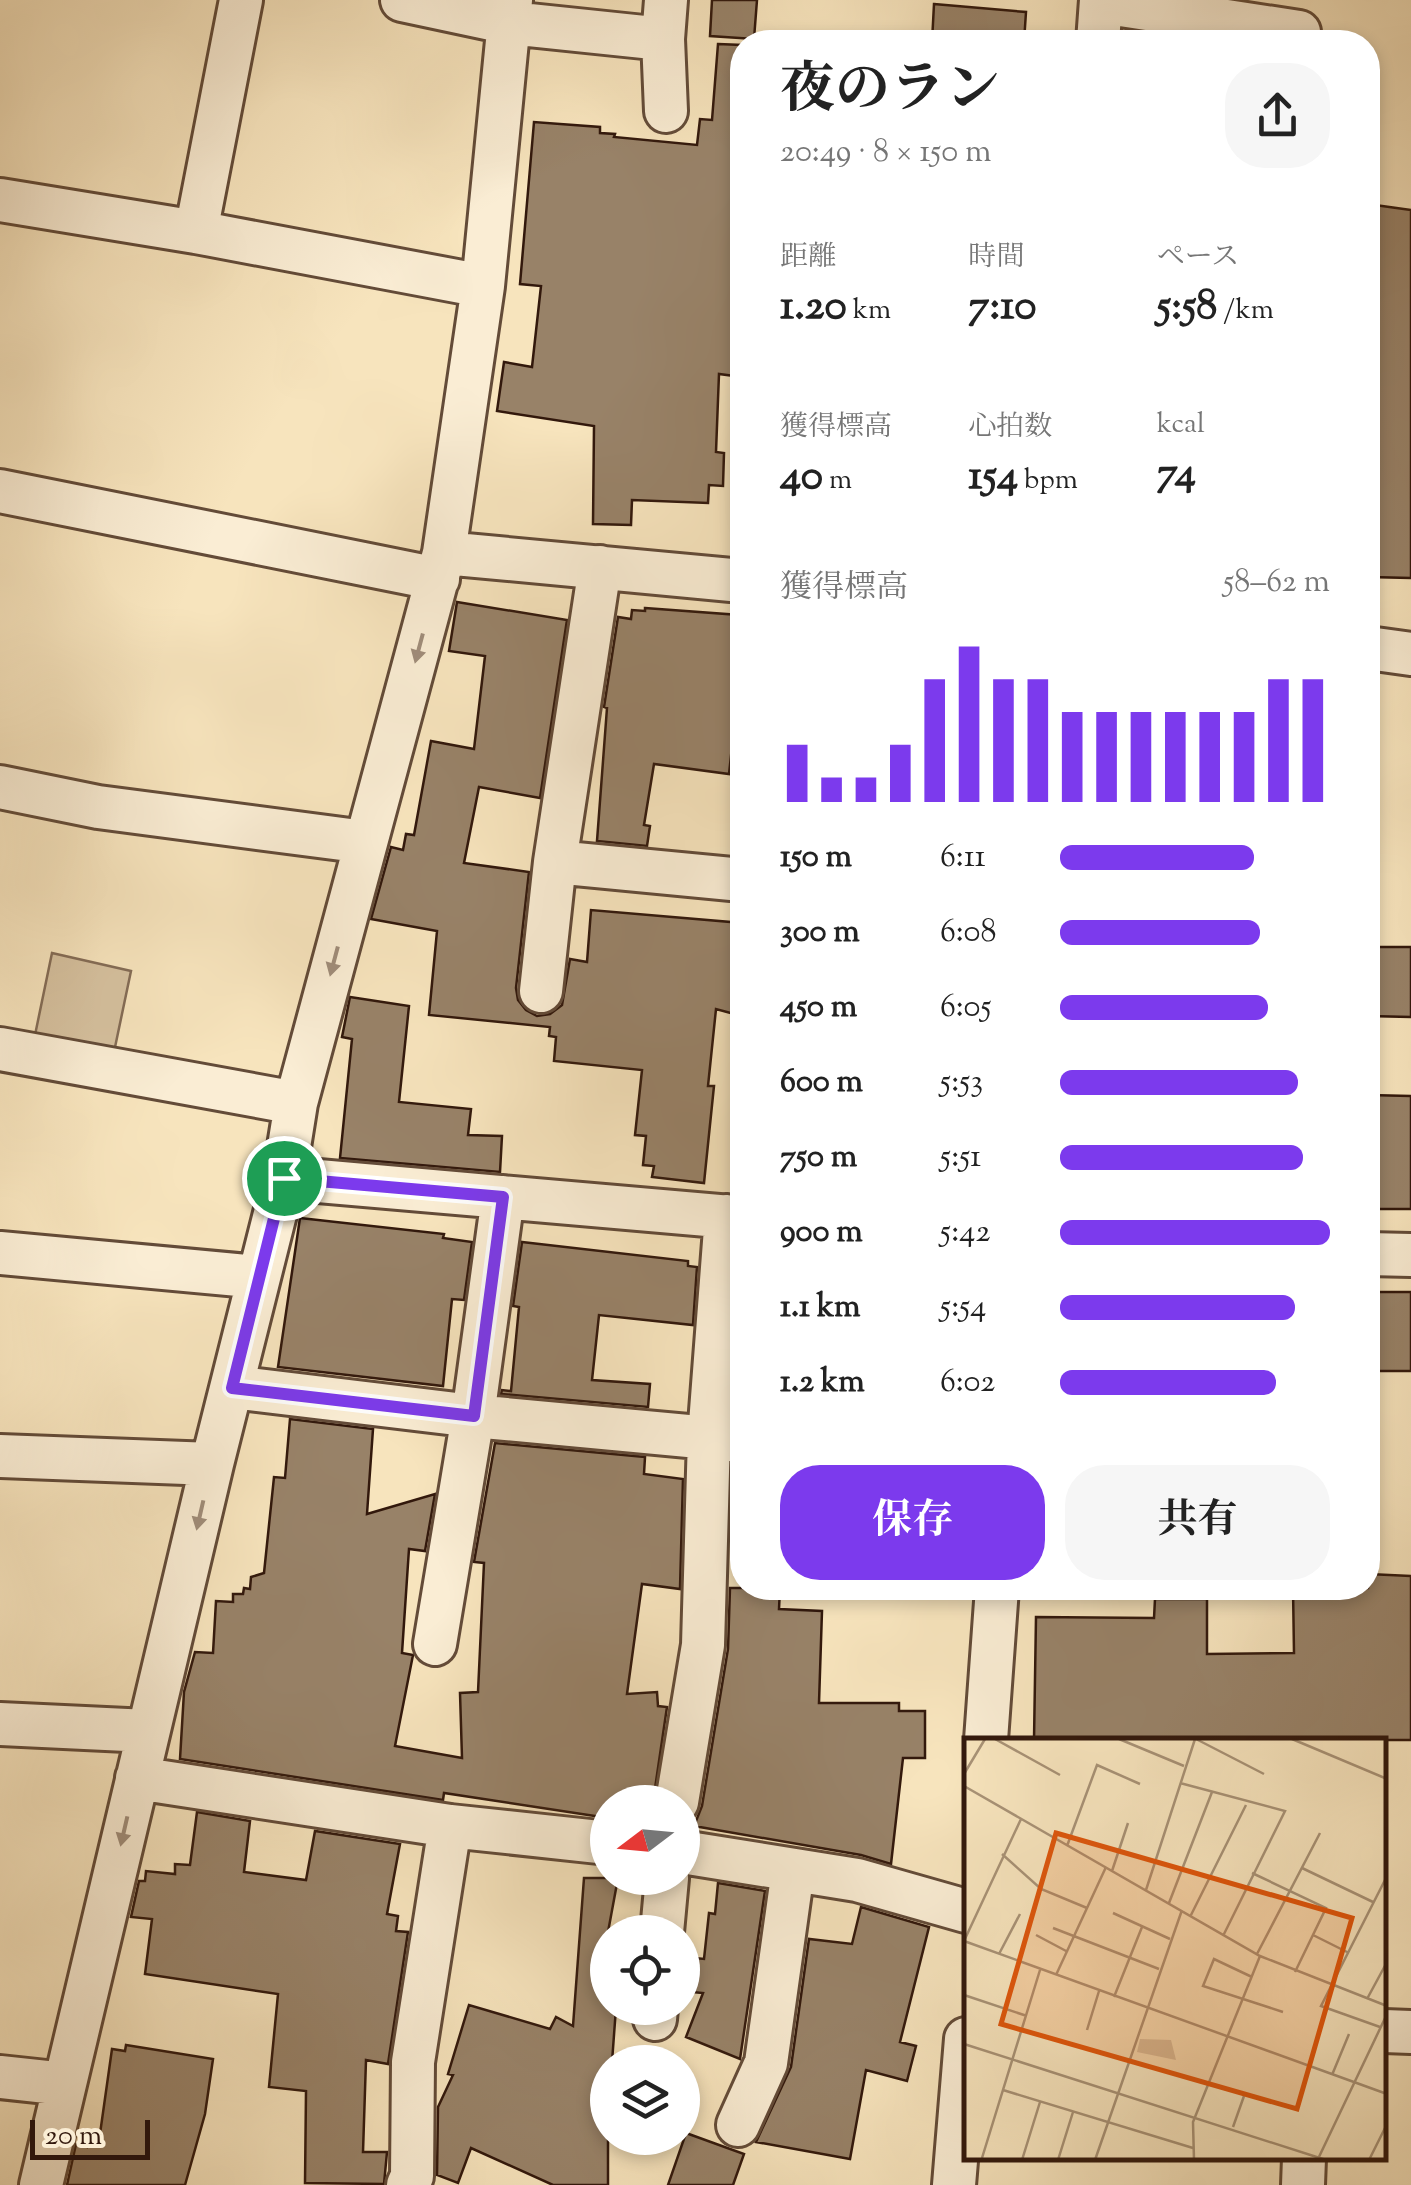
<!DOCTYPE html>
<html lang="ja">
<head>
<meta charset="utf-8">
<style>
  body { margin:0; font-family:"Sorts Mill Goudy","Noto Serif JP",serif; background:#f6f6f6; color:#222; height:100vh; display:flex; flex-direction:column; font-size:38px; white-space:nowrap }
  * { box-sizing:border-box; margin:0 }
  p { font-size:32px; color:#767676 }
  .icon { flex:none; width:55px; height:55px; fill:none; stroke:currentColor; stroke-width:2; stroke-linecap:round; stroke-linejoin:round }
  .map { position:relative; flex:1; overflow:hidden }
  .sheet { position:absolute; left:730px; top:30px; width:650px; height:1570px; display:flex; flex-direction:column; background:#fff; border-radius:40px; box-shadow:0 5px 15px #0003 }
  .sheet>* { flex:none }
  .needle { width:65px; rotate:254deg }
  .tools { position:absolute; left:590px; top:1785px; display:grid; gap:20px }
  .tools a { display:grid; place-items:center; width:110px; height:110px; border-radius:50%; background:#fff; box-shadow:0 5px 15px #0003; font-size:50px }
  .scale { position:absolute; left:30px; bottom:25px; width:120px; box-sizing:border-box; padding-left:10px; border:5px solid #32180c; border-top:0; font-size:28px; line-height:35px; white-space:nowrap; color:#32180c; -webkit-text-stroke:8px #faedd4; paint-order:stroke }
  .pin { position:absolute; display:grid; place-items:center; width:85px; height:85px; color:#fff; margin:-42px; border:5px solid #fff; border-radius:50%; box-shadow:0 2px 10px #0007 }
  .round { display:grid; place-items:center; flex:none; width:105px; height:105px; border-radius:40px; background:#f6f6f6 }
  .summary { display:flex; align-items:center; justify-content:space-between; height:170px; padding:0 50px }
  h1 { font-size:55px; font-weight:700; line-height:75px }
  .stats { display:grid; grid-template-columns:repeat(3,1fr); gap:15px; height:170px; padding:10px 50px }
  .stats div { display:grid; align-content:center }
  .stats b { font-size:42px; font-weight:700 }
  .stats small { font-size:28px; font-weight:400 }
  .stats p { font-size:28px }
  .chart { height:280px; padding:20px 50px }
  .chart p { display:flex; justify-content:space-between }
  .chart svg { width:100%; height:180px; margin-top:10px; stroke:#7c3aed; stroke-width:6 }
  .cta { display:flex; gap:20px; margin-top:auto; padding:20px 50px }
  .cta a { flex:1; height:115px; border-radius:40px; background:#7c3aed; color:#fff; font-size:40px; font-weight:700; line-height:115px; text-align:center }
  .cta a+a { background:#f6f6f6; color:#222 }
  ul { padding:0 50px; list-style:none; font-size:32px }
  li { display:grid; grid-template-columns:160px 120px 1fr; align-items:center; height:75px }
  li i { height:25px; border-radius:12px; background:#7c3aed }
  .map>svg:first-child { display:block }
</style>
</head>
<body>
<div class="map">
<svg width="1411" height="2185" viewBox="0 0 1411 2185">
  <rect width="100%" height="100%" fill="#f7e4bd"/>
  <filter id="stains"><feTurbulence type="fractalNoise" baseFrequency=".002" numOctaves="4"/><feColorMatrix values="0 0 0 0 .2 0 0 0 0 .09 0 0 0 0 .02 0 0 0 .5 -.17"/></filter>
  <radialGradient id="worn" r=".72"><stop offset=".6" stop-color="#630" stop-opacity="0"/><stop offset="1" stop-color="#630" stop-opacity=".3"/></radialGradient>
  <path fill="#d6c19f" stroke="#846c56" stroke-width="2.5" d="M 52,953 L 131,971 L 114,1052 L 35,1035 Z"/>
  <path fill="#988268" stroke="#32180c" stroke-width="2.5" d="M 712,0 L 757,0 L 754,39 L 710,36 Z
    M 934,4 L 1026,12 L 1024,42 L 932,42 Z
    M 718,44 L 742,45 L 742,377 L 719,374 L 716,452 L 724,453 L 723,486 L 709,485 L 708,503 L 632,500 L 631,525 L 593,524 L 594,426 L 497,411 L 504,362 L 532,367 L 541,286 L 520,284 L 534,122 L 600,127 L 600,133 L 615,134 L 614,137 L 697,145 L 700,119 L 712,120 Z
    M 1375,205 L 1411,210 L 1411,578 L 1369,577 L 1368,427 L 1374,338 L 1368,337 L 1368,268 Z
    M 457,602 L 567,620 L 540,798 L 479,787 L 464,863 L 529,872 L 516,988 L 518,1000 L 526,1010 L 537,1016 L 550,1014 L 562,1005 L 570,959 L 587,962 L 591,910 L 742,923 L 742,1016 L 716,1009 L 708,1086 L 714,1086 L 704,1183 L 652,1177 L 654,1166 L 643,1165 L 646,1136 L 635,1135 L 642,1070 L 554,1061 L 556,1037 L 549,1036 L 550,1027 L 429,1015 L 437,931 L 371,919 L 391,847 L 403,850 L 406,834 L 414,835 L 431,741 L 474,749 L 485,656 L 449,651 Z
    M 645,608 L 739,615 L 737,649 L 742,649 L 742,682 L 739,682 L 729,774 L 654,764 L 644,825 L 650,826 L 647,846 L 597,841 L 607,708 L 604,707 L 618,617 L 631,619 L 632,610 L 645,611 Z
    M 1371,947 L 1411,947 L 1411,1017 L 1368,1016 L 1368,966 L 1371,966 Z
    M 350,997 L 409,1006 L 399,1102 L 471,1109 L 468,1135 L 502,1136 L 500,1172 L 340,1158 L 352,1039 L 342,1037 Z
    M 1368,1095 L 1411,1096 L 1411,1209 L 1368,1209 Z
    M 300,1218 L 444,1234 L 443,1238 L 472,1242 L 464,1300 L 452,1299 L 443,1386 L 278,1367 Z
    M 522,1242 L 688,1261 L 688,1266 L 697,1267 L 693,1325 L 599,1315 L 592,1380 L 650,1384 L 648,1407 L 501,1394 L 502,1390 L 511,1391 L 519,1307 L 513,1306 Z
    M 1368,1292 L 1411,1292 L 1411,1371 L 1368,1371 Z
    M 290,1419 L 373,1429 L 367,1514 L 435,1494 L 425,1551 L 409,1549 L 402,1653 L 413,1655 L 395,1746 L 462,1758 L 460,1693 L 478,1692 L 484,1563 L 474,1562 L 495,1443 L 645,1457 L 644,1474 L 683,1479 L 680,1589 L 642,1584 L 627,1694 L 657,1692 L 658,1706 L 667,1707 L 653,1802 L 608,1802 L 608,1818 L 444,1793 L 443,1800 L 180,1759 L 184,1692 L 195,1652 L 213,1653 L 216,1601 L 233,1602 L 233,1594 L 243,1594 L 244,1588 L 250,1589 L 251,1577 L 264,1573 L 274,1477 L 285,1478 Z
    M 1368,1574 L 1411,1576 L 1411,1740 L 1034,1740 L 1036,1617 L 1154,1618 L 1155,1599 L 1207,1599 L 1207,1654 L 1294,1653 L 1293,1588 L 1368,1588 Z
    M 730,1588 L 780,1588 L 779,1609 L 822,1611 L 819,1703 L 899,1703 L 899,1711 L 925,1711 L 925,1758 L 903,1758 L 891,1864 L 861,1855 L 694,1826 L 702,1806 L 728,1649 Z
    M 197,1812 L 250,1821 L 244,1872 L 306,1880 L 315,1831 L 400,1844 L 387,1914 L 398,1916 L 396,1931 L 408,1932 L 388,2064 L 366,2060 L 363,2152 L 387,2152 L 384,2184 L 305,2183 L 306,2091 L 269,2087 L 278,1994 L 145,1974 L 152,1919 L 131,1917 L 139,1881 L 145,1881 L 146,1871 L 175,1874 L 175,1864 L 190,1865 Z
    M 584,1878 L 618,1878 L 608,1932 L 608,2008 L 616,2008 L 612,2062 L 608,2062 L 608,2185 L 553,2185 L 471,2148 L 458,2183 L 437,2175 L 438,2107 L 453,2075 L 448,2074 L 469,2005 L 550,2029 L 556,2017 L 573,2026 Z
    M 718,1883 L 765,1891 L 740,2059 L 686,2037 L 703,1993 L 682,1991 L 685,1957 L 704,1959 L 709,1913 L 715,1914 Z
    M 861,1907 L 929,1927 L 900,2042 L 916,2046 L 907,2081 L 866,2070 L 850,2159 L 756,2142 L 791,2067 L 809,1939 L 852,1944 Z
    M 126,2045 L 213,2059 L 205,2114 L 185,2185 L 67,2185 L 76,2144 L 87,2147 L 89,2138 L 99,2141 L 112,2049 L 125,2051 Z
    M 686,2133 L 744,2154 L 733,2185 L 668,2185 Z"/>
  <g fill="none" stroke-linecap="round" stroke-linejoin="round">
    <defs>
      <path id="minor" d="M 402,0 L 510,23 L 663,39 L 666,0
        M 1101,2 L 1299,32
        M 663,39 L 666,111
        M 1098,42 L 1101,0
        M 0,200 L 196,232 L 483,286
        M 196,232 L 241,0
        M 0,491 L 438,579
        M 444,553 L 742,581
        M 600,567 L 555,862 L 742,880
        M 1368,648 L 1411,654
        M 0,787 L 98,807 L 365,842
        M 541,991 L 555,862
        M 0,1049 L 296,1103
        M 284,1178 L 742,1218
        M 0,1253 L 259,1277
        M 1368,1254 L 1411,1255
        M 232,1387 L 473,1416 L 742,1441
        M 0,1456 L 212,1464
        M 435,1644 L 473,1416 L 503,1197
        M 0,1724 L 148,1731
        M 986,1740 L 997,1588
        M 137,1778 L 450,1826 L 608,1843
        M 677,1802 L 703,1645 L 709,1437 L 726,1216
        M 682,1852 L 857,1880 L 966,1911
        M 662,1932 L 667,1878
        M 655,2019 L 656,2008
        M 1384,2031 L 1411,2032
        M 0,2077 L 65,2084
        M 738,2125 L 766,2063 L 793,1870
        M 41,2185 L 212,1464 L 284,1178 L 296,1103 L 444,553 L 483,286 L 511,0
        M 408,2185 L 412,2176 L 413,2062 L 450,1826
        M 954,2185 L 966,2039
        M 1303,2185 L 1304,2158"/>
    </defs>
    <use href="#minor" stroke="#634b38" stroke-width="48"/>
    <use href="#minor" stroke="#faedd4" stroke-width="42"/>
  </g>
  <defs><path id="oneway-solid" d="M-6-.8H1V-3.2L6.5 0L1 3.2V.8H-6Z" transform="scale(2.5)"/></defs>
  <g fill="#a08d7a">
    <use href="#oneway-solid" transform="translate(419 648) rotate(105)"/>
    <use href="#oneway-solid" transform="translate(334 961) rotate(105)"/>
    <use href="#oneway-solid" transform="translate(200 1515) rotate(103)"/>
    <use href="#oneway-solid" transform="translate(124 1831) rotate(103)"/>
  </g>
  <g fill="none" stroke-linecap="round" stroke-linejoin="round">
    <defs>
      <path id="route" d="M 284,1178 L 503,1197 L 474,1416 L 232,1388 Z"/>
    </defs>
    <use href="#route" stroke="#fff" stroke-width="20"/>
    <use href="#route" stroke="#7c3aed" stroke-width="12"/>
  </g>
  <g transform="translate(964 1738)">
    <rect width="422" height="422" fill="#f7e4bd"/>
    <path d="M 176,301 L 207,302 L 212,322 L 173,314 Z" fill="#d6c19f"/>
    <path fill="none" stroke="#a89276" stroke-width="2.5" d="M 31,1 L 96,37M 155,1 L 220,28M 232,1 L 300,36M 328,1 L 423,41M 0,36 L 21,1M 216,45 L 321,73 L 260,196M 0,48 L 296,218 L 423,268M 103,108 L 133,27 L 176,46M 38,116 L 77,151 L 123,170M 338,130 L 409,164M 148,133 L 164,85M 288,135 L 362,170 L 331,234M 182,152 L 231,1M 205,165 L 248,54M 149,175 L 206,201M 227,177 L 282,67M 89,190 L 195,231M 72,197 L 104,214M 349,197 L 383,214M 0,203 L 423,356M 0,203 L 57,81M 35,216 L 56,176M 293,216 L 356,95M 92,237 L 142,129M 288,239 L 250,221 L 239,248 L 319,274M 0,257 L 63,278M 150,259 L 178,189M 403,261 L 423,224M 416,289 L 357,268 L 423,138M 123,292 L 135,253M 0,306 L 362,422M 368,337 L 385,296M 39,352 L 229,410M 269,389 L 280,358M 18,420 L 76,232M 354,421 L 423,276M 58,422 L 76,364M 94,422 L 109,374M 131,422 L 218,172M 230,422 L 229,384 L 296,218M 405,422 L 423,386"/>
    <path fill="#df560c" fill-opacity="0.15" stroke="#df560c" stroke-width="5" d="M 92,95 L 388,180 L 333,371 L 37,286 Z"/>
    <rect width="422" height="422" fill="none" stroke="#32180c" stroke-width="5"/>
  </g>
  <rect width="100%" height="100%" filter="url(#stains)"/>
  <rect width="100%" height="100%" fill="url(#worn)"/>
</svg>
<div class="tools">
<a><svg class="needle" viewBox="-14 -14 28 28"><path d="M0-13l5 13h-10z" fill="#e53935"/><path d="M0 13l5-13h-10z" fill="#767676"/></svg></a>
<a><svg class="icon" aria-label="locate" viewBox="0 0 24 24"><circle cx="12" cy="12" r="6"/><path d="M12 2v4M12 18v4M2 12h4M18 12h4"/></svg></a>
<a><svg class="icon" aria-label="layers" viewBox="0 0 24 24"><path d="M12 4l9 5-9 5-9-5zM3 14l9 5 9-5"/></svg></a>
</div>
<div class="scale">20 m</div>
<div class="pin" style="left:284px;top:1178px;background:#1e9e55"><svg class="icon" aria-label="arrive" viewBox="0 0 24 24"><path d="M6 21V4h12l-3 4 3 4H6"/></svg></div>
<section class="sheet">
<div class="summary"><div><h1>夜のラン</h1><p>20:49 · 8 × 150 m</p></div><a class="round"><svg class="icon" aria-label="share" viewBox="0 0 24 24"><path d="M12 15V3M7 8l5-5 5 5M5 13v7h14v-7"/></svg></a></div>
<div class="stats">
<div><p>距離</p><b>1.20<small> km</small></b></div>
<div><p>時間</p><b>7:10</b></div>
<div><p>ペース</p><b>5:58<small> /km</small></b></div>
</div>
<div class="stats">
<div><p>獲得標高</p><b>40<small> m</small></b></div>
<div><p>心拍数</p><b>154<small> bpm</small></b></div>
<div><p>kcal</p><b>74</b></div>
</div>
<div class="chart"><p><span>獲得標高</span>58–62 m</p>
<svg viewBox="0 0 160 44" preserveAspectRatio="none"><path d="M5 44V30M15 44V38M25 44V38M35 44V30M45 44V14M55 44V6M65 44V14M75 44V14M85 44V22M95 44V22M105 44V22M115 44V22M125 44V22M135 44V22M145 44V14M155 44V14"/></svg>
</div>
<ul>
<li><b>150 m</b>6:11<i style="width:72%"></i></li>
<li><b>300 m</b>6:08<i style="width:74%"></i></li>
<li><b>450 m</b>6:05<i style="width:77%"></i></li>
<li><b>600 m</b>5:53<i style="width:88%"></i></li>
<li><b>750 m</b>5:51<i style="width:90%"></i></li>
<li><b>900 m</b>5:42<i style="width:100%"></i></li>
<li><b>1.1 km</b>5:54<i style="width:87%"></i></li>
<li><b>1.2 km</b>6:02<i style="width:80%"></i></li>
</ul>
<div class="cta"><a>保存</a><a>共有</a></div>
</section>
</div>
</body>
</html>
